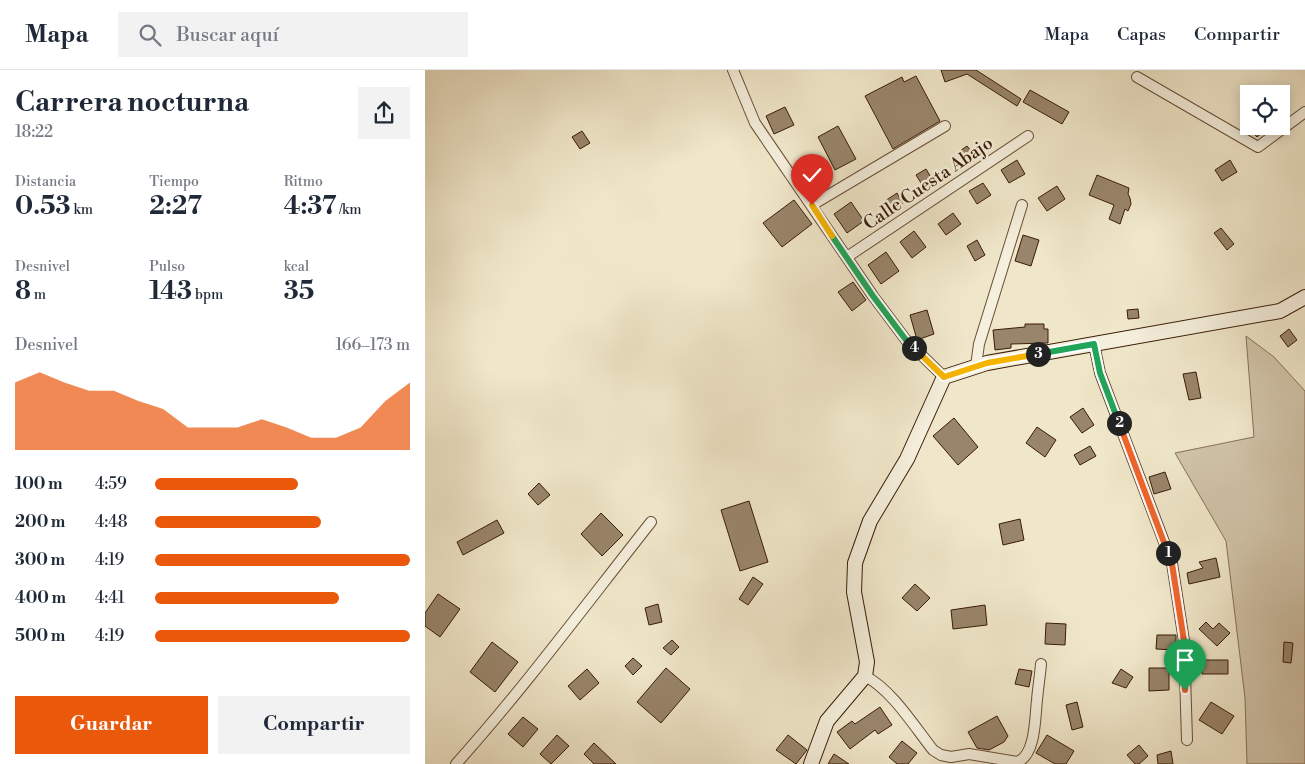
<!DOCTYPE html>
<html lang="es">
<head>
<meta charset="utf-8">
<style>
  body { margin:0; font-family:"Libre Bodoni",serif; background:#f2f2f3; color:#1f2937; height:100vh; display:flex; flex-direction:column; font-size:19px; white-space:nowrap }
  * { box-sizing:border-box; margin:0 }
  p { font-size:16px; color:#747a83 }
  .icon { flex:none; width:28px; height:28px; fill:none; stroke:currentColor; stroke-width:2; stroke-linecap:round; stroke-linejoin:round }
  .map { position:relative; flex:1; overflow:hidden }
  .details { display:flex; flex-direction:column; background:#fff; width:425px }
  .details>* { flex:none }
  .controls { position:absolute; left:815px; top:15px; display:grid; gap:10px }
  .controls a { display:grid; place-items:center; width:50px; height:50px; border-radius:0px; background:#fff; box-shadow:0 2px 12px #0003; font-size:25px }
  .pin { position:absolute; display:grid; place-items:center; width:42px; height:42px; color:#fff; margin:-51px -21px; border-radius:50% 50% 50% 0; rotate:-45deg; box-shadow:0 0 5px #0007 }
  .pin .icon { rotate:45deg }
  .km { position:absolute; width:25px; height:25px; margin:-12px; border-radius:50%; background:#222; color:#fff; font-size:14px; line-height:25px; text-align:center }
  .round { display:grid; place-items:center; flex:none; width:52px; height:52px; border-radius:0px; background:#f2f2f3 }
  .summary { display:flex; align-items:center; justify-content:space-between; height:85px; padding:0 15px }
  h1 { font-size:28px; font-weight:700; line-height:38px }
  .figures { display:grid; grid-template-columns:repeat(3,1fr); gap:8px; height:85px; padding:5px 15px }
  .figures div { display:grid; align-content:center }
  .figures b { font-size:25px; font-weight:700 }
  .figures small { font-size:14px; font-weight:400 }
  .figures p { font-size:14px }
  .chart { height:140px; padding:10px 15px }
  .chart p { display:flex; justify-content:space-between }
  .chart svg { width:100%; height:90px; margin-top:5px; fill:#ea580c; opacity:.7 }
  .button { display:flex; gap:10px; margin-top:auto; padding:10px 15px }
  .button a { flex:1; height:58px; border-radius:0px; background:#ea580c; color:#fff; font-size:20px; font-weight:700; line-height:58px; text-align:center }
  .button a+a { background:#f2f2f3; color:#1f2937 }
  ul { padding:0 15px; list-style:none; font-size:16px }
  li { display:grid; grid-template-columns:80px 60px 1fr; align-items:center; height:38px }
  li i { height:12px; border-radius:6px; background:#ea580c }
  header { display:flex; align-items:center; gap:30px; box-sizing:border-box; height:70px; padding:0 25px; background:#fff; border-bottom:1px solid #e0e1e3 }
  header strong { font-size:24px }
  nav { display:flex; gap:28px; margin-inline-start:auto; font-size:18px }
  .search { width:350px; height:45px; background:#f2f2f3; display:flex; align-items:center; gap:12px; box-sizing:border-box; padding:0 18px; border-radius:0px; color:#747a83; font-size:19px }
  main { display:flex; flex:1; min-height:0 }
  .map>svg:first-child { display:block }
</style>
</head>
<body>
<header>
<strong>Mapa</strong>
<div class="search"><svg class="icon" aria-label="search" viewBox="0 0 24 24"><circle cx="10" cy="10" r="6"/><path d="M15 15l6 6"/></svg>Buscar aquí</div>
<nav><a>Mapa</a><a>Capas</a><a>Compartir</a></nav>
</header>
<main>
<section class="details">
<div class="summary"><div><h1>Carrera nocturna</h1><p>18:22</p></div><a class="round"><svg class="icon" aria-label="share" viewBox="0 0 24 24"><path d="M12 15V3M7 8l5-5 5 5M5 13v7h14v-7"/></svg></a></div>
<div class="figures">
<div><p>Distancia</p><b>0.53<small> km</small></b></div>
<div><p>Tiempo</p><b>2:27</b></div>
<div><p>Ritmo</p><b>4:37<small> /km</small></b></div>
</div>
<div class="figures">
<div><p>Desnivel</p><b>8<small> m</small></b></div>
<div><p>Pulso</p><b>143<small> bpm</small></b></div>
<div><p>kcal</p><b>35</b></div>
</div>
<div class="chart"><p><span>Desnivel</span>166–173 m</p>
<svg viewBox="0 0 160 44" preserveAspectRatio="none"><path d="M0 44V11L10 6L20 11L30 15L40 15L50 20L60 24L70 33L80 33L90 33L100 29L110 33L120 38L130 38L140 33L150 20L160 11V44z"/></svg>
</div>
<ul>
<li><b>100 m</b>4:59<i style="width:56%"></i></li>
<li><b>200 m</b>4:48<i style="width:65%"></i></li>
<li><b>300 m</b>4:19<i style="width:100%"></i></li>
<li><b>400 m</b>4:41<i style="width:72%"></i></li>
<li><b>500 m</b>4:19<i style="width:100%"></i></li>
</ul>
<div class="button"><a>Guardar</a><a>Compartir</a></div>
</section>
<div class="map">
<svg width="880" height="694" viewBox="0 0 880 694">
  <rect width="100%" height="100%" fill="#f0e7ca"/>
  <filter id="stains"><feTurbulence type="fractalNoise" baseFrequency=".004" numOctaves="4"/><feColorMatrix values="0 0 0 0 .2 0 0 0 0 .09 0 0 0 0 .02 0 0 0 .5 -.17"/></filter>
  <radialGradient id="worn" r=".72"><stop offset=".6" stop-color="#630" stop-opacity="0"/><stop offset="1" stop-color="#630" stop-opacity=".3"/></radialGradient>
  <path fill="#d1c4a9" stroke="#867057" d="M 821,266 L 849,287 L 880,321 L 880,694 L 822,694 L 820,628 L 801,471 L 750,383 L 829,367 Z"/>
  <path fill="#99856b" stroke="#3a1b05" d="M 516,0 L 551,0 L 596,29 L 592,36 L 542,4 L 520,12 Z
    M 491,6 L 515,51 L 468,79 L 440,26 L 477,7 L 479,12 Z
    M 605,20 L 644,42 L 637,54 L 598,32 Z
    M 856,30 L 865,41 L 856,47 Z
    M 360,37 L 369,55 L 349,64 L 341,46 Z
    M 413,56 L 431,89 L 410,100 L 393,67 Z
    M 822,56 L 845,56 L 832,67 Z
    M 157,61 L 165,73 L 155,79 L 147,67 Z
    M 542,76 L 547,82 L 550,79 L 555,86 L 544,94 L 535,81 Z
    M 592,90 L 600,104 L 584,113 L 576,100 Z
    M 805,90 L 812,102 L 797,111 L 790,100 Z
    M 501,99 L 511,116 L 501,121 L 491,105 Z
    M 672,105 L 704,118 L 703,124 L 705,128 L 706,134 L 703,141 L 700,139 L 695,154 L 684,149 L 689,135 L 664,125 Z
    M 558,113 L 566,125 L 552,134 L 544,121 Z
    M 632,116 L 640,129 L 622,141 L 613,128 Z
    M 472,123 L 478,134 L 467,141 L 460,131 Z
    M 369,130 L 387,154 L 357,177 L 338,153 Z
    M 426,132 L 439,151 L 422,163 L 409,144 Z
    M 528,143 L 536,154 L 521,165 L 513,154 Z
    M 796,158 L 809,174 L 802,180 L 789,163 Z
    M 489,161 L 501,177 L 487,188 L 475,172 Z
    M 598,165 L 614,170 L 606,196 L 590,191 Z
    M 552,170 L 560,185 L 550,191 L 542,176 Z
    M 461,182 L 474,201 L 456,214 L 443,195 Z
    M 428,212 L 441,230 L 427,241 L 413,222 Z
    M 713,239 L 714,248 L 703,249 L 702,240 Z
    M 502,240 L 509,264 L 492,270 L 485,245 Z
    M 600,254 L 619,254 L 619,259 L 623,259 L 623,273 L 586,274 L 586,278 L 570,280 L 568,260 L 600,257 Z
    M 864,259 L 872,270 L 863,277 L 855,266 Z
    M 771,302 L 776,328 L 764,330 L 758,304 Z
    M 658,338 L 669,355 L 657,363 L 645,347 Z
    M 529,348 L 553,377 L 533,395 L 508,366 Z
    M 612,357 L 631,370 L 620,387 L 601,373 Z
    M 665,376 L 671,386 L 655,395 L 649,385 Z
    M 740,402 L 746,419 L 729,424 L 724,407 Z
    M 114,413 L 125,425 L 113,435 L 103,424 Z
    M 324,431 L 343,492 L 315,501 L 296,440 Z
    M 176,443 L 198,465 L 177,486 L 156,464 Z
    M 595,449 L 599,470 L 578,475 L 574,454 Z
    M 72,450 L 79,463 L 38,485 L 32,472 Z
    M 791,488 L 795,507 L 764,514 L 762,503 L 778,498 L 774,492 Z
    M 328,507 L 338,514 L 323,535 L 314,529 Z
    M 490,514 L 505,528 L 492,541 L 477,528 Z
    M 13,524 L 35,539 L 15,567 L 0,556 L 0,543 Z
    M 233,534 L 237,552 L 224,555 L 220,538 Z
    M 560,535 L 562,555 L 528,559 L 526,540 Z
    M 781,552 L 788,559 L 794,553 L 805,563 L 792,576 L 774,559 Z
    M 621,553 L 641,554 L 640,575 L 620,574 Z
    M 732,565 L 751,565 L 751,580 L 731,579 Z
    M 247,570 L 254,577 L 246,585 L 238,578 Z
    M 67,572 L 93,592 L 70,622 L 45,602 Z
    M 859,572 L 868,573 L 866,593 L 858,592 Z
    M 208,588 L 217,596 L 208,605 L 200,596 Z
    M 777,590 L 803,590 L 803,604 L 777,604 Z
    M 241,598 L 265,619 L 236,653 L 212,632 Z
    M 724,598 L 744,598 L 744,620 L 724,621 Z
    M 162,599 L 174,613 L 155,630 L 143,616 Z
    M 594,599 L 607,601 L 604,617 L 590,614 Z
    M 696,599 L 708,607 L 701,618 L 687,613 Z
    M 652,632 L 658,657 L 647,660 L 641,635 Z
    M 786,632 L 809,646 L 797,664 L 774,650 Z
    M 455,637 L 467,655 L 453,664 L 450,660 L 425,679 L 412,662 L 427,651 L 430,654 Z
    M 572,646 L 583,666 L 579,672 L 564,680 L 552,678 L 543,662 Z
    M 98,647 L 113,659 L 98,677 L 83,664 Z
    M 132,665 L 144,676 L 126,694 L 115,684 Z
    M 363,665 L 382,680 L 371,694 L 351,680 Z
    M 622,665 L 649,681 L 641,694 L 630,694 L 611,683 Z
    M 477,671 L 492,683 L 483,694 L 472,694 L 464,687 Z
    M 169,673 L 191,694 L 169,694 L 159,684 Z
    M 714,675 L 723,686 L 714,694 L 710,694 L 702,685 Z
    M 746,681 L 748,694 L 733,694 L 732,685 Z
    M 409,684 L 424,694 L 403,694 Z"/>
  <g fill="none" stroke-linecap="round" stroke-linejoin="round">
    <defs>
      <path id="street" d="M 308,0 L 330,53 L 448,226 L 481,270 L 519,307
        M 712,7 L 833,77 L 880,42
        M 387,135 L 520,56
        M 422,187 L 603,66
        M 669,274 L 675,303 L 747,493 L 759,571 L 762,670
        M 551,296 L 554,274 L 597,135
        M 440,606 C 467,620 489,656 508,680 L 516,685 L 526,687 L 544,684 L 592,692 C 611,686 610,646 612,630 C 613,618 615,606 616,594
        M 31,694 C 100,617 162,533 226,452"/>
      <path id="secondary" d="M 386,694 L 402,651 L 440,606 L 442,592 L 429,522 L 430,493 L 445,451 L 482,389 L 519,307 L 562,293 L 855,241 L 880,227"/>
    </defs>
    <use href="#street" stroke="#684e36" stroke-width="12"/>
    <use href="#secondary" stroke="#3a1b05" stroke-width="16"/>
    <use href="#street" stroke="#f5efdd" stroke-width="10"/>
    <use href="#secondary" stroke="#f5efdd" stroke-width="14"/>
  </g>
  <g fill="none" stroke-linecap="round" stroke-linejoin="round">
    <defs>
      <path id="split-1" d="M 743,483 L 747,494 L 759,571 L 760,620"/>
      <path id="split-2" d="M 694,353 L 743,483"/>
      <path id="split-3" d="M 613,284 L 669,274 L 675,303 L 694,353"/>
      <path id="split-4" d="M 489,278 L 519,307 L 562,293 L 613,284"/>
      <path id="split-5" d="M 407,166 L 448,226 L 481,270 L 489,278"/>
      <path id="split-6" d="M 387,135 L 407,166"/>
    </defs>
    <use href="#split-1" stroke="#fff" stroke-width="10"/>
    <use href="#split-2" stroke="#fff" stroke-width="10"/>
    <use href="#split-3" stroke="#fff" stroke-width="10"/>
    <use href="#split-4" stroke="#fff" stroke-width="10"/>
    <use href="#split-5" stroke="#fff" stroke-width="10"/>
    <use href="#split-6" stroke="#fff" stroke-width="10"/>
    <use href="#split-1" stroke="#f0652b" stroke-width="6"/>
    <use href="#split-2" stroke="#f0652b" stroke-width="6"/>
    <use href="#split-3" stroke="#22a559" stroke-width="6"/>
    <use href="#split-4" stroke="#f5b400" stroke-width="6"/>
    <use href="#split-5" stroke="#22a559" stroke-width="6"/>
    <use href="#split-6" stroke="#f5b400" stroke-width="6"/>
  </g>
  <g text-anchor="middle" stroke-width="5" stroke-linejoin="round" paint-order="stroke">
    <g font-size="18" fill="#3a1b05" stroke="#f5efdd">
      <text transform="translate(503 113) rotate(-34)" y="6">Calle Cuesta Abajo</text>
    </g>
  </g>
  <rect width="100%" height="100%" filter="url(#stains)"/>
  <rect width="100%" height="100%" fill="url(#worn)"/>
</svg>
<div class="controls">
<a><svg class="icon" aria-label="locate" viewBox="0 0 24 24"><circle cx="12" cy="12" r="6"/><path d="M12 2v4M12 18v4M2 12h4M18 12h4"/></svg></a>
</div>
<div class="pin" style="left:760px;top:620px;background:#1e9e55"><svg class="icon" aria-label="arrive" viewBox="0 0 24 24"><path d="M6 21V4h12l-3 4 3 4H6"/></svg></div>
<div class="pin" style="left:387px;top:135px;background:#d93025"><svg class="icon" aria-label="check" viewBox="0 0 24 24"><path d="M5 12l5 5 9-10"/></svg></div>
<b class="km" style="left:743px;top:483px">1</b>
<b class="km" style="left:694px;top:353px">2</b>
<b class="km" style="left:613px;top:284px">3</b>
<b class="km" style="left:489px;top:278px">4</b>
</div>
</main>
</body>
</html>
